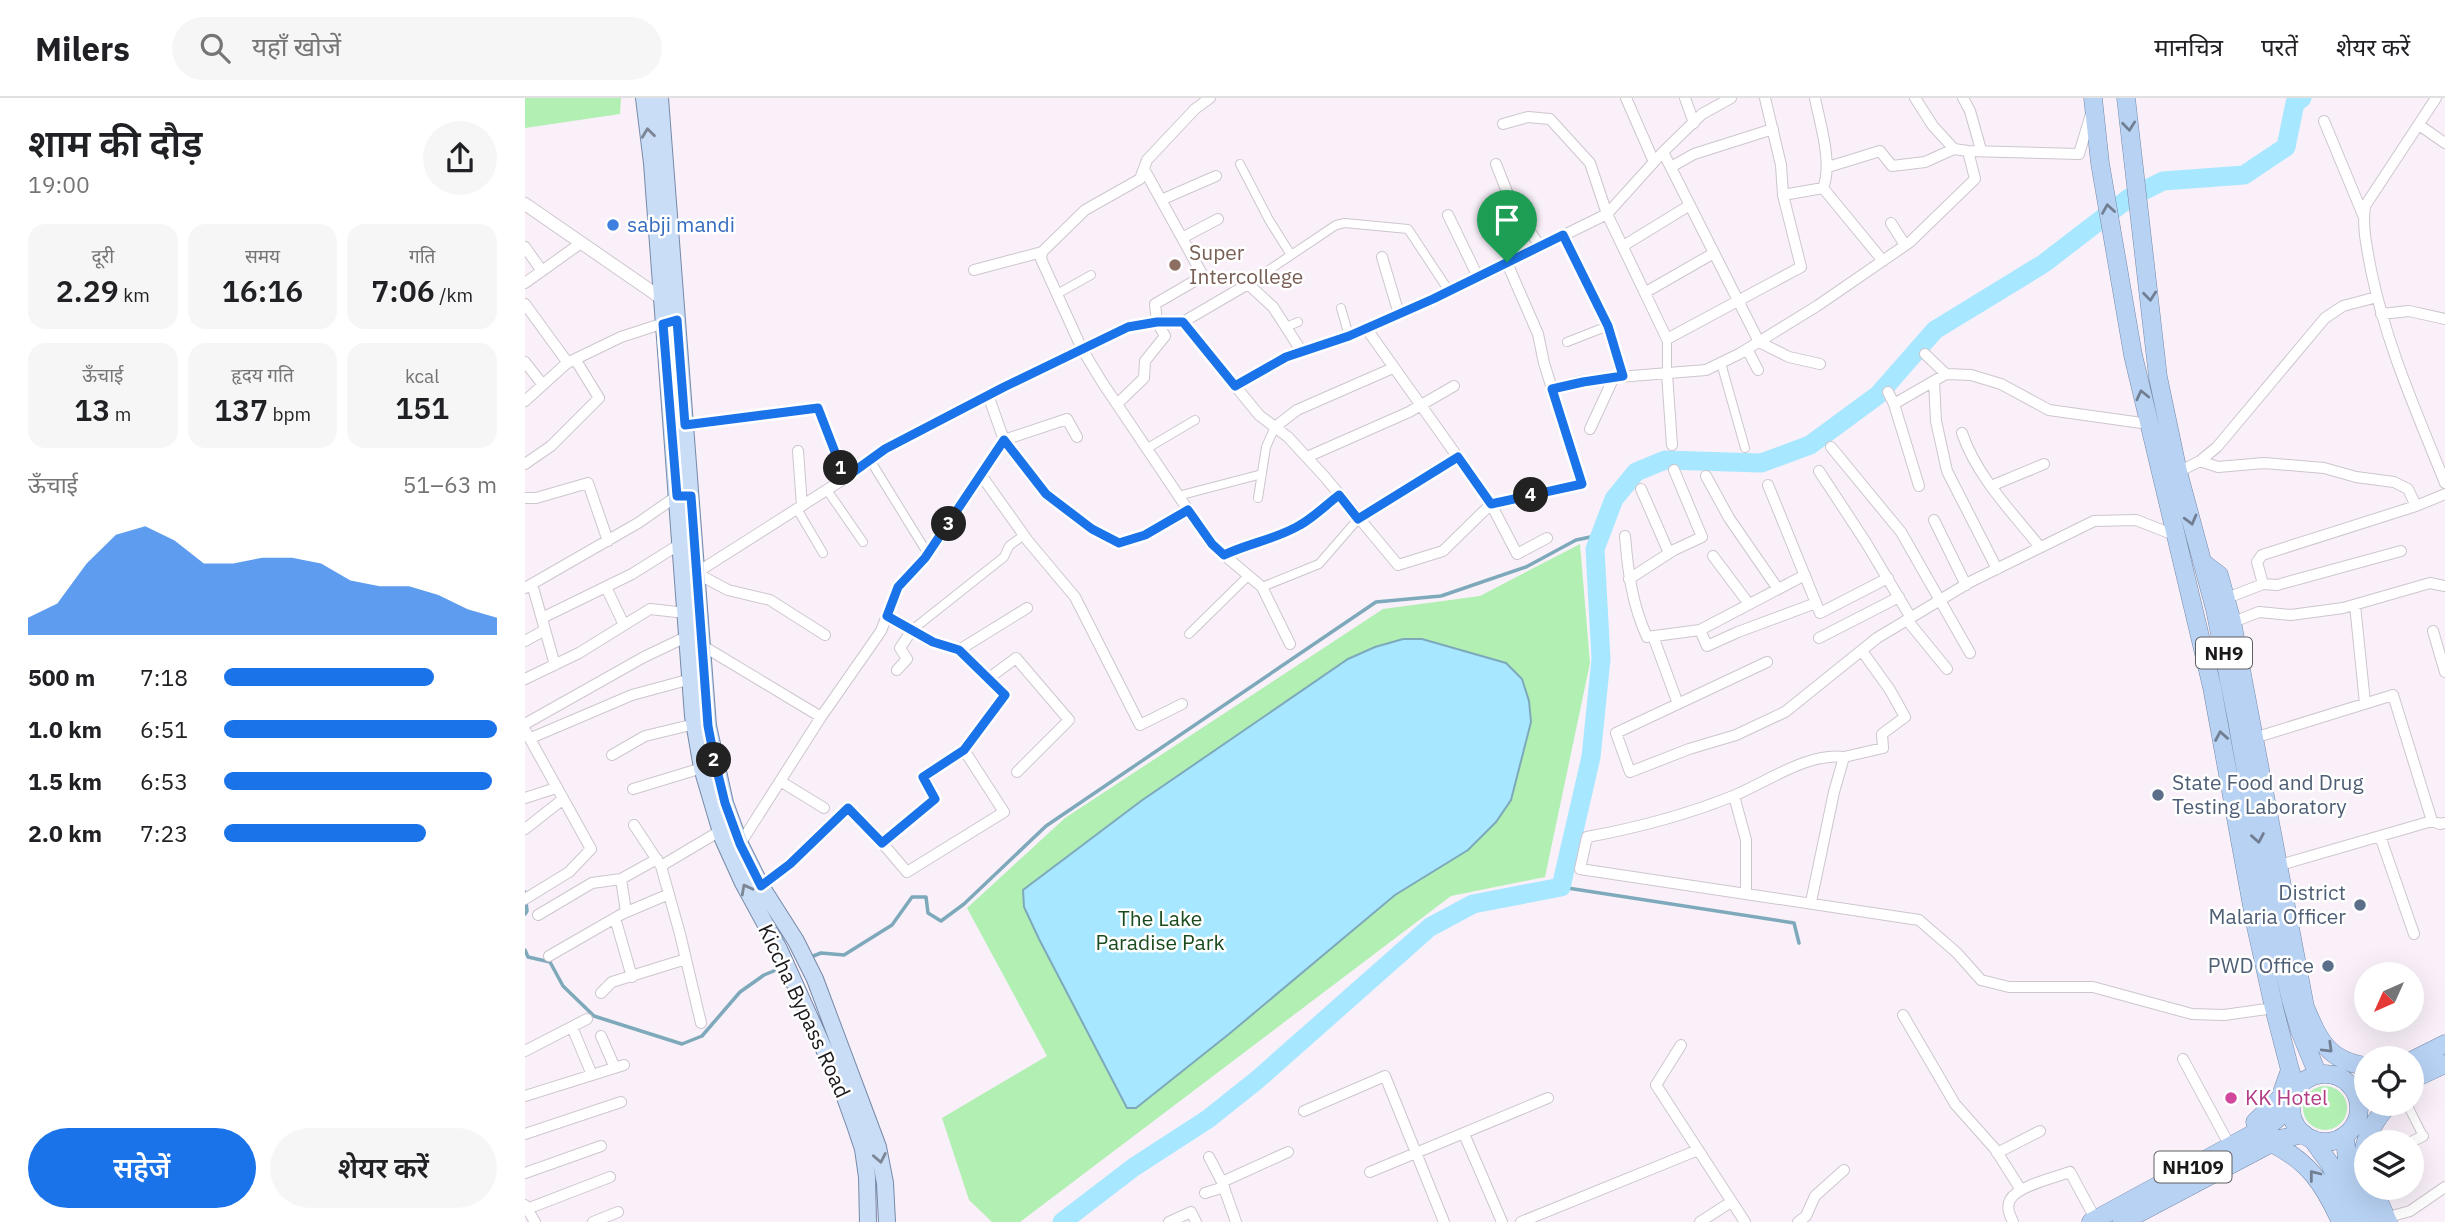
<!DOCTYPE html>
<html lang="hi">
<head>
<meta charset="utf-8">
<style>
  body { margin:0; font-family:"IBM Plex Sans","Noto Sans Devanagari",sans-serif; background:#f6f6f6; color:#202124; height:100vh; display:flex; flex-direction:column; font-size:26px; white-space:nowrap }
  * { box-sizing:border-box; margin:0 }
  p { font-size:23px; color:#757577 }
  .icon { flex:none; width:38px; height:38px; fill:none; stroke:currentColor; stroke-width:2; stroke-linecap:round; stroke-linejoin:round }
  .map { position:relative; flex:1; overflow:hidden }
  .details { display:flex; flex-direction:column; background:#fff; width:525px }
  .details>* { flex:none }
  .needle { width:46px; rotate:225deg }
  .tools { position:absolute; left:1829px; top:864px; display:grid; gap:14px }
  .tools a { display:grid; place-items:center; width:70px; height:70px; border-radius:50%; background:#fff; box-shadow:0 7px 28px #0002; font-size:35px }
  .pin { position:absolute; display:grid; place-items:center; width:60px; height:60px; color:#fff; margin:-72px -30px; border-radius:50% 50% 50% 0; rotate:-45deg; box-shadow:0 0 7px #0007 }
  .pin .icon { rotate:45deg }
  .km { position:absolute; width:35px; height:35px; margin:-18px; border-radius:50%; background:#222; color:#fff; font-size:19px; line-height:35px; text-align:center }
  .round { display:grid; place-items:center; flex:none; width:74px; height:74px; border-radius:37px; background:#f6f6f6 }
  .head { display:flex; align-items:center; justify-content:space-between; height:119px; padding:0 28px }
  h1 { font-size:38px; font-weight:600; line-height:52px }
  .metrics { display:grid; grid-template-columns:repeat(3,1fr); gap:10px; height:119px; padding:7px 28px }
  .metrics div { display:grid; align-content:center; border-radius:18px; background:#f6f6f6; text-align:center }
  .metrics b { font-size:30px; font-weight:600 }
  .metrics small { font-size:19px; font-weight:400 }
  .metrics p { font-size:19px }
  .chart { height:196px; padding:14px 28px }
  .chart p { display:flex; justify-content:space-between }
  .chart svg { width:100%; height:126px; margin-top:7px; fill:#1a73e8; opacity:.7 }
  .cta { display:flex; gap:14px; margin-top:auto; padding:14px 28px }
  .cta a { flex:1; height:80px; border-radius:42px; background:#1a73e8; color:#fff; font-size:28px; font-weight:600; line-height:80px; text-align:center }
  .cta a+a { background:#f6f6f6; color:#202124 }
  ul { padding:0 28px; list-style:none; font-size:23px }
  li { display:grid; grid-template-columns:112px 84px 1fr; align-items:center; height:52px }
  li i { height:18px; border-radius:9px; background:#1a73e8 }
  header { display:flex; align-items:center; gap:42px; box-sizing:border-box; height:98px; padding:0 35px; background:#fff; border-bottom:2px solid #e0e0e0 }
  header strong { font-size:33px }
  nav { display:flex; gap:38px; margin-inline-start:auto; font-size:24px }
  .search { width:490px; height:63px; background:#f6f6f6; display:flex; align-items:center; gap:18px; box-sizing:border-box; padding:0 24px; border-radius:38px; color:#757577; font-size:26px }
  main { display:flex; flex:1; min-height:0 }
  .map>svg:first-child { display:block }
</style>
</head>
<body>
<header>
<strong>Milers</strong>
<div class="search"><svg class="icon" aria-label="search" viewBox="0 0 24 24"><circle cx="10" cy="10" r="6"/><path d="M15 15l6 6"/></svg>यहाँ खोजें</div>
<nav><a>मानचित्र</a><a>परतें</a><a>शेयर करें</a></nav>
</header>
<main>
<section class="details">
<div class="head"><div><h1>शाम की दौड़</h1><p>19:00</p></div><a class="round"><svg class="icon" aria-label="share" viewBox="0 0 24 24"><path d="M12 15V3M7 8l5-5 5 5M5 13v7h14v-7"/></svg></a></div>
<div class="metrics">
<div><p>दूरी</p><b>2.29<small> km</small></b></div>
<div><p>समय</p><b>16:16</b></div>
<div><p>गति</p><b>7:06<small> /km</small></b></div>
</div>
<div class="metrics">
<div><p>ऊँचाई</p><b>13<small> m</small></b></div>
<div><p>हृदय गति</p><b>137<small> bpm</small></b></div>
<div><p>kcal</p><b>151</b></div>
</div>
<div class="chart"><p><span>ऊँचाई</span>51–63 m</p>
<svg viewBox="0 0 160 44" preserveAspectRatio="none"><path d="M0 44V38L10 33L20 19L30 9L40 6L50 11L60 19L70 19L80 17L90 17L100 19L110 25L120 27L130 27L140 30L150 35L160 38V44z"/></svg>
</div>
<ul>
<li><b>500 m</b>7:18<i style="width:77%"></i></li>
<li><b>1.0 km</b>6:51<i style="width:100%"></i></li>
<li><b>1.5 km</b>6:53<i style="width:98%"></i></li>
<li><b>2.0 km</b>7:23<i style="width:74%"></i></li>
</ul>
<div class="cta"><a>सहेजें</a><a>शेयर करें</a></div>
</section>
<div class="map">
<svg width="1920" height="1124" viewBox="0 0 1920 1124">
  <rect width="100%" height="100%" fill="#f9f0f9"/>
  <path fill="#b2efb3" d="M 0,0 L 96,0 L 95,16 L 0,30 Z
    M 1055,446 L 1065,565 L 1020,779 L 926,798 L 495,1124 L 467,1124 L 444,1102 L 417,1020 L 522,958 L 442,810 L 540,720 L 858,511 L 955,498 Z
    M1778 1010a22 22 0 1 1 44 0a22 22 0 1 1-44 0Z"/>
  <path fill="#a7e7ff" stroke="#7da9bb" stroke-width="2" d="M 878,541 L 897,541 L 981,565 L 997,581 L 1004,603 L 1006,624 L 986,702 L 971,724 L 943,752 L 870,797 L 704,936 L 611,1010 L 602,1010 L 514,841 L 499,809 L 498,792 L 616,703 L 823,561 L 850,549 Z"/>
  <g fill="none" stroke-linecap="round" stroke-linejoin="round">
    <path stroke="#7da9bb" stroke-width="3.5" d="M 1036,789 L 1269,825 L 1274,845
      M 0,794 L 2,813 L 0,816
      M 0,852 L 3,859 L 25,864 L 38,888 L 69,918 L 157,946 L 177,938 L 215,894 L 239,877 L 256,870
      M 283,860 L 296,855 L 319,857 L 367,827 L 387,799 L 401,799 L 403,815 L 416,823 L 439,806 L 521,728 L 851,504 L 916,498 L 1001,469 L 1051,442 L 1075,437"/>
    <path stroke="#a7e7ff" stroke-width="19" d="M 537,1124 L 609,1069 L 683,1021 L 732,982 L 905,829 L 948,806 L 1036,789 L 1066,659 L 1076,561 L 1070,451 L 1089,401 L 1111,374 L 1140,362 L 1236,365 L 1285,347 L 1353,297 L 1410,232 L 1518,166 L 1604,100 L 1638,83 L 1719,77 L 1761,49 L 1770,5 L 1777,0"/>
    <defs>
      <path id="pedestrian" d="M 715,66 L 744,122 L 766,157
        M 723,186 L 811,127 L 820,125 L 883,131 L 924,193
        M 532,196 L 566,177
        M 816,210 L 824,238
        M 761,229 L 773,224
        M 1042,244 L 1083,228
        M 1196,265 L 1220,350
        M 1142,276 L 1142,241
        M 293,310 L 320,380
        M 621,351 L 670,322
        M 345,362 L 403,456
        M 302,392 L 338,444
        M 653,398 L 737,376
        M 733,400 L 741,349 L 750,329
        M 272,411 L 298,455
        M 737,489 L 794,466 L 833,421
        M 387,532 L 479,459 L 484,448 L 499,437
        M 664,536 L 723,478
        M 1882,1006 L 1898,1038"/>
      <path id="minor" d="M 685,0 L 670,11 L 622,62 L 615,81 L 560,112 L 517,154 L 516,161 L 557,251 L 577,284 L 686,446 L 737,489 L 765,546
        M 1101,0 L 1129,64
        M 1160,0 L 1169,25
        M 1290,0 C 1295,26 1308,66 1298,90
        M 1390,0 L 1408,28 L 1429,51
        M 1438,0 L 1445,13 L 1456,52
        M 1911,0 L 1840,108 C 1837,130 1842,150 1846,172 C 1861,246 1892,315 1920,385
        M 1799,23 L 1838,117
        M 978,26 L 1003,19 L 1025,21 L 1065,65 L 1082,116 L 1142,241 L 1276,169 L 1258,97 L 1256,67 L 1240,0
        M 1894,27 L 1920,45
        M 1138,54 L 1234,244 L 1264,259 L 1295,266
        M 971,66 L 988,109 L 1015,148
        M 1146,69 L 1169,56 L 1248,31
        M 1303,69 L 1355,53 L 1367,68 L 1400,64 L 1429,51 L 1443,53
        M 1258,97 L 1298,90 L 1358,163
        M 636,102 L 691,78
        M 923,117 L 953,179
        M 1366,125 L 1380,147
        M 1038,137 L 1083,228 L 1098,278
        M 657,140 L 693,121
        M 1098,148 L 1165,107
        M 0,149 L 17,173
        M 857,159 L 874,216
        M 449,172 L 517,154
        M 0,185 L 56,145
        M 1121,194 L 1189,155
        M 0,206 L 43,265
        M 1856,216 L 1884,213 L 1920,221
        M 658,224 L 723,186 L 748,209 L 777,254
        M 841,230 L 966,406 L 992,456 L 1022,440
        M 1222,251 L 1233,272
        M 1400,256 L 1421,276
        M 0,264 L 18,287
        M 1142,276 L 1147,347
        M 1409,283 L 1411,323 L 1422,373 L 1472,471
        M 710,288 L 761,259 L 818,241 L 909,201 L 1082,116 L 1138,54 L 1177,16 L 1206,0
        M 1027,291 L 1057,283 L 1094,279 L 1181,272 L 1214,256 L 1292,208 L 1385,144 L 1450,81 L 1443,53 L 1554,56 L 1566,16
        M 1363,294 L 1369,306 L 1394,388
        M 0,303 L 42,265 L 96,239 L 142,224
        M 592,306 L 619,280 L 620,263 L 640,238 L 632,224 L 630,206 L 678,178 L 619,71
        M 1369,306 L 1421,276 L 1446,277 L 1476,286 L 1524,312 L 1624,326
        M 160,327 L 293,310
        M 750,329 L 772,312 L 868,270
        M 1065,331 L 1089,279
        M 1437,335 C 1452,379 1487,414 1515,449
        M 552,339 L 542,321 L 479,342 L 521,396 L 567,431 L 594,445 L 620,437 L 663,412
        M 1306,349 L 1376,434 L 1445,555
        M 273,353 L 277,408
        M 782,359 L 884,314 L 929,288
        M 1675,363 L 1693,369 L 1739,365 L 1799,370 L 1831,379 L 1869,384 L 1883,391 L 1891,408
        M 0,366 L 26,348 L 74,300 L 50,261
        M 1294,373 L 1340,443 L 1386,520
        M 1653,374 L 1675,363 L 1692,349 L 1800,220 L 1818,208 L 1852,199
        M 456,377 L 503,443 L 550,499 L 615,627 L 657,606
        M 1181,378 L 1204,420 L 1253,491
        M 1243,387 L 1295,515 L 1363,480
        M 1466,388 L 1519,366
        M 1116,391 L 1144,455
        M 0,400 L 11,400 L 63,385 L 83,443
        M 833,421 L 933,359
        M 1409,422 L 1441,487
        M 1100,438 C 1103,474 1107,506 1122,539 L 1175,532 L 1280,477
        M 699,457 C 723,445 752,441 775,427 C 789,419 801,407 814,397
        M 1188,458 L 1224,506
        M 1104,481 L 1149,452 L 1177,439 L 1149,372
        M 7,486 L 30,567
        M 1738,486 L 1752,487 L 1876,453
        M 81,489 L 99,527
        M 0,490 L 113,425 L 152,398
        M 1697,502 L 1738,486 L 1732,464 L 1737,457 L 1891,408 L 1920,396
        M 1830,507 L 1840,605
        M 17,520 L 107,476 L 155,446
        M 1382,522 L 1422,571
        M 1703,526 L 1734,514 L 1766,517 L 1818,510 L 1905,485 L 1920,488
        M 1175,532 L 1182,548 L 1213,534 L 1291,505
        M 1908,533 L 1920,574
        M 300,537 L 245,502 L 203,492 L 171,475 L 322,379 L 360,351 L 463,297 L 603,229 L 632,224 L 658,224 L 734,317 L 763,339 L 799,378 L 873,467 L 918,453 L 966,406 L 1057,386 L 1019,265 L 1013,236 L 982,165
        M 1128,538 L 1153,606
        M 1294,540 L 1374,499
        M 0,543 L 20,532
        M 178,548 L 296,619
        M 434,552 L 502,510
        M 1242,564 L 1091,635 L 1105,674 L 1164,651 L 1211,637 L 1260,614 L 1352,540 L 1445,484 L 1569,423 L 1611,422 L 1652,438
        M 372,572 L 382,561 L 375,550 L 387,532
        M 464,580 L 491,560 L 544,622 L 492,674
        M 0,581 L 54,555 L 125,511 L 161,515
        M 0,626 L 119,559 L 163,538
        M 0,632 L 66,751 L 44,774 L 0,801
        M 6,640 L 107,597 L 166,581
        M 1726,641 L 1868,597 L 1907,723
        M 87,657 L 120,638 L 170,626
        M 1319,659 C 1283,654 1240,685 1208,698 C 1161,717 1111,730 1062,739 L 1055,771 L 1394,822 L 1432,855 L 1456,882 L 1484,889 L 1568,889 L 1667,916 L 1699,917 L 1749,910
        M 255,683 L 299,710
        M 108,691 L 177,670
        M 1209,698 L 1221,742 L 1221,794
        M 0,700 L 31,690
        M 109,727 L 136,768 L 155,836 L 176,925
        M 0,731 L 37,702
        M 1855,738 L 1889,836
        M 357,745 L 410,701 L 399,679 L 439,652
        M 215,746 L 296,619 L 356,533 L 373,489 L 400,460 L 479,342 L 463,297
        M 136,768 L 195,733
        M 1748,769 L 1907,723 L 1915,726 L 1920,725
        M 96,781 L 101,814
        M 236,788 L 265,766 L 323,710 L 347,733 L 382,774 L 479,714 L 439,652 L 480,597 L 434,552 L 408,544 L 362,518
        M 1286,804 L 1309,694 L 1319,659 L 1358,650 L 1357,636 L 1380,619 L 1365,592 L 1337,553
        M 13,817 L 67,785 L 96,781 L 132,761
        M 90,820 L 107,879
        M 24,858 L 97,816 L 144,796
        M 76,895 L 87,884 L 161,861
        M 1378,917 L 1430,1006 L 1470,1051 L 1496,1092
        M 47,929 L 67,977
        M 76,938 L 90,970
        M 1156,947 L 1131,987 L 1220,1124
        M 0,953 L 62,921
        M 1658,961 L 1705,1048
        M 0,998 L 99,967
        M 779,1013 L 860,978 L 919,1124
        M 0,1036 L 96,1004
        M 939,1036 L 977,1124
        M 1884,1045 L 1898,1038
        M 1472,1055 L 1515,1033
        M 684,1059 L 697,1084 L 711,1124
        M 845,1074 L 1023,1000
        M 0,1075 L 76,1048
        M 697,1084 L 763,1054
        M 680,1095 L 699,1089
        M 0,1107 L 10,1124
        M 2,1111 L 85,1079
        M 1860,1120 L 1885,1113 L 1920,1089
        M 68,1124 L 93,1114
        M 644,1124 L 666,1114 L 671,1124
        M 996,1124 L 1173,1052
        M 1175,1124 L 1206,1104
        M 1273,1124 L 1281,1118 L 1290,1098 L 1319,1072
        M 1488,1124 C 1485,1117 1481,1110 1485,1102 C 1492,1088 1531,1079 1545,1074 L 1571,1122"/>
      <path id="tertiary" d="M 0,106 L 142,204"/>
      <path id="primary" d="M 119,0 L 127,65 L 168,618 L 177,670 L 198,741 L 218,785 L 254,851 L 317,991 L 330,1027 L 338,1051 L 342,1079 L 343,1124
        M 135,0 L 183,628 L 200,705 L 215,746 L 236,788 L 271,843 L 290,881 L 353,1049 L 360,1085 L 362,1124"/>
      <path id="trunk" d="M 1568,0 L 1575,65 L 1608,257 L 1687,589 L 1730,824 L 1749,910 L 1765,972 L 1772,991
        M 1601,0 L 1633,279 L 1653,374 L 1690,511 L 1712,622 L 1745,811 L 1766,902 L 1775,933 L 1793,977
        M 1677,464 L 1694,477 L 1707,524 L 1780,909 C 1794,942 1803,963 1841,968
        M 1886,963 L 1920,946
        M1766 1010a34 34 0 1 1 68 0a34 34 0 1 1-68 0Z
        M 1886,982 L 1920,966
        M 1730,1024 L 1755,1000 L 1765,972
        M 1820,1037 L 1822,1063 L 1849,1124
        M 1787,1041 L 1805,1066 L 1831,1124
        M 1746,1045 C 1784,1063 1799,1087 1816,1124
        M 1841,1072 C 1832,1049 1849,1023 1864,1006
        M 1848,1090 L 1863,1124
        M 1566,1124 L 1746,1026 L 1766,1009
        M 1597,1124 L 1754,1041 L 1779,1036"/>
    </defs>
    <use href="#pedestrian" stroke="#cec6ce" stroke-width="10"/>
    <use href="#minor" stroke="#cec6ce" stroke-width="12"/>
    <use href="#tertiary" stroke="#cec6ce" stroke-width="14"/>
    <use href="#primary" stroke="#7689a7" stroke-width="18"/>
    <use href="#trunk" stroke="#7689a7" stroke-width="19"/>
    <use href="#pedestrian" stroke="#fff" stroke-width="8"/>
    <use href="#minor" stroke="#fff" stroke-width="10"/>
    <use href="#tertiary" stroke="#fff" stroke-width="12"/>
    <use href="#primary" stroke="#caddf7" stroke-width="16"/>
    <use href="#trunk" stroke="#b8d2f4" stroke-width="18"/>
  </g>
  <defs><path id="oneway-chevron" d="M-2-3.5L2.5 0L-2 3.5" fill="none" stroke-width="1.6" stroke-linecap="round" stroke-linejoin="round" transform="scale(1.75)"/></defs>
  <g stroke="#727f93">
    <use href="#oneway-chevron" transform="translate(1604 28) rotate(84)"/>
    <use href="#oneway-chevron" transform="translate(1583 111) rotate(-99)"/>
    <use href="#oneway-chevron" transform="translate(1625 198) rotate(84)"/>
    <use href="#oneway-chevron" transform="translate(1617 297) rotate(-103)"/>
    <use href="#oneway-chevron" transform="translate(1666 422) rotate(75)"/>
    <use href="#oneway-chevron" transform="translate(1696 638) rotate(-100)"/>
    <use href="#oneway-chevron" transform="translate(1733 740) rotate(80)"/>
    <use href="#oneway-chevron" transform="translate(1803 950) rotate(44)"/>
    <use href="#oneway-chevron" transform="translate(1789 1077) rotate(-128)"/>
  </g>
  <g stroke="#7c8594">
    <use href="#oneway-chevron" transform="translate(123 35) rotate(-97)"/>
    <use href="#oneway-chevron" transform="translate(221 791) rotate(-118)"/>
    <use href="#oneway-chevron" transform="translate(355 1060) rotate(79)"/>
  </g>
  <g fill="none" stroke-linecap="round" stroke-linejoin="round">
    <defs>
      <path id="route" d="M 1038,137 L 1083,228 L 1098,278 L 1058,284 L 1027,291 L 1057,386 L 966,406 L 933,359 L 833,421 L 814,397 C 801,407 789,419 775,427 C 752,441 724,445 699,457 L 687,446 L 663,412 L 620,437 L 594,445 L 567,431 L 521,396 L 479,342 L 400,460 L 373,489 L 362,518 L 408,544 L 434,552 L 480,597 L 439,652 L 398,679 L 410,701 L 357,745 L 323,710 L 265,766 L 236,788 L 215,746 L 200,705 L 190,664 L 183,628 L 166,398 L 152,398 L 138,226 L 152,222 L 160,327 L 293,310 L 320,380 L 360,351 L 479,289 L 603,229 L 632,224 L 658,224 L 710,288 L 761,259 L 824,238 L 908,201 Z"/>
    </defs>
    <use href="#route" stroke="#fff" stroke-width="14"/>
    <use href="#route" stroke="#1a73e8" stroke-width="9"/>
  </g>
  <circle fill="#3f7fe0" stroke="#fff" stroke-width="2.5" cx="88" cy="127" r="7"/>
  <circle fill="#8d6e63" stroke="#fff" stroke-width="2.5" cx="650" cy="167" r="7"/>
  <g fill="#5c6f8a" stroke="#fff" stroke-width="2.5">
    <circle cx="1633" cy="697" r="7"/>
    <circle cx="1835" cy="807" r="7"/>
    <circle cx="1803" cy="868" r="7"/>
  </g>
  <circle fill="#d1479c" stroke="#fff" stroke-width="2.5" cx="1706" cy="1000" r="7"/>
  <g text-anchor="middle" stroke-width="5" stroke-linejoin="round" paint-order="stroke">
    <g fill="#fff" stroke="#605e60" stroke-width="2">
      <rect x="1671" y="539.5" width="56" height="31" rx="5"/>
      <rect x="1629.5" y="1053.5" width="77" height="31" rx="5"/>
    </g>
    <g font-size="19" font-weight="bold" fill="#1c191c">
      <text x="1699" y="562">NH9</text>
      <text x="1668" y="1076">NH109</text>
    </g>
    <g font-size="21" fill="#366cbe" stroke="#fff" text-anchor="start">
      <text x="102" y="134">sabji mandi</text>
    </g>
    <g font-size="21" fill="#785e54" stroke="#fff" text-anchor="start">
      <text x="664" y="162">Super<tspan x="664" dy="24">Intercollege</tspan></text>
    </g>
    <g font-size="21" fill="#4e5e75" stroke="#fff" text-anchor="end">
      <text x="1647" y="692" text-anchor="start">State Food and Drug<tspan x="1647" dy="24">Testing Laboratory</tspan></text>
      <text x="1821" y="802">District<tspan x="1821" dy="24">Malaria Officer</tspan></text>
      <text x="1789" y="875">PWD Office</text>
    </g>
    <g font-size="21" fill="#1a4b1e" stroke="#fff">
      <text x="635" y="828">The Lake<tspan x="635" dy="24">Paradise Park</tspan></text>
    </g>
    <g font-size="21" fill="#1c191c" stroke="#fff">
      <text transform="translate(279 913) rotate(65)" y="7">Kiccha Bypass Road</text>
    </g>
    <g font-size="21" fill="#b23c85" stroke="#fff" text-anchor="start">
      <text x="1720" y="1007">KK Hotel</text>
    </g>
  </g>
</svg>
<div class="tools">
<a><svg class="needle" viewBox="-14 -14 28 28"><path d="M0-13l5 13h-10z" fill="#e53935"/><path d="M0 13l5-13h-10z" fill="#757577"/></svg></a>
<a><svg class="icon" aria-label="locate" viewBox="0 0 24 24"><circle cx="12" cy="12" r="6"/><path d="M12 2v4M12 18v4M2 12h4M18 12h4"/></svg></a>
<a><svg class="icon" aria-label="layers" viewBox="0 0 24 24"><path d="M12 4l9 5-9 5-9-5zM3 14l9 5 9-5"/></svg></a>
</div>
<div class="pin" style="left:982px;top:164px;background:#1e9e55"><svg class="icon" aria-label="arrive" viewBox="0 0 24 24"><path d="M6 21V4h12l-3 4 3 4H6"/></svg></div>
<b class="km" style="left:316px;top:370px">1</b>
<b class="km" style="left:189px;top:662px">2</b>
<b class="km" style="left:424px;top:426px">3</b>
<b class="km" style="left:1006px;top:397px">4</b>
</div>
</main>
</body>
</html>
